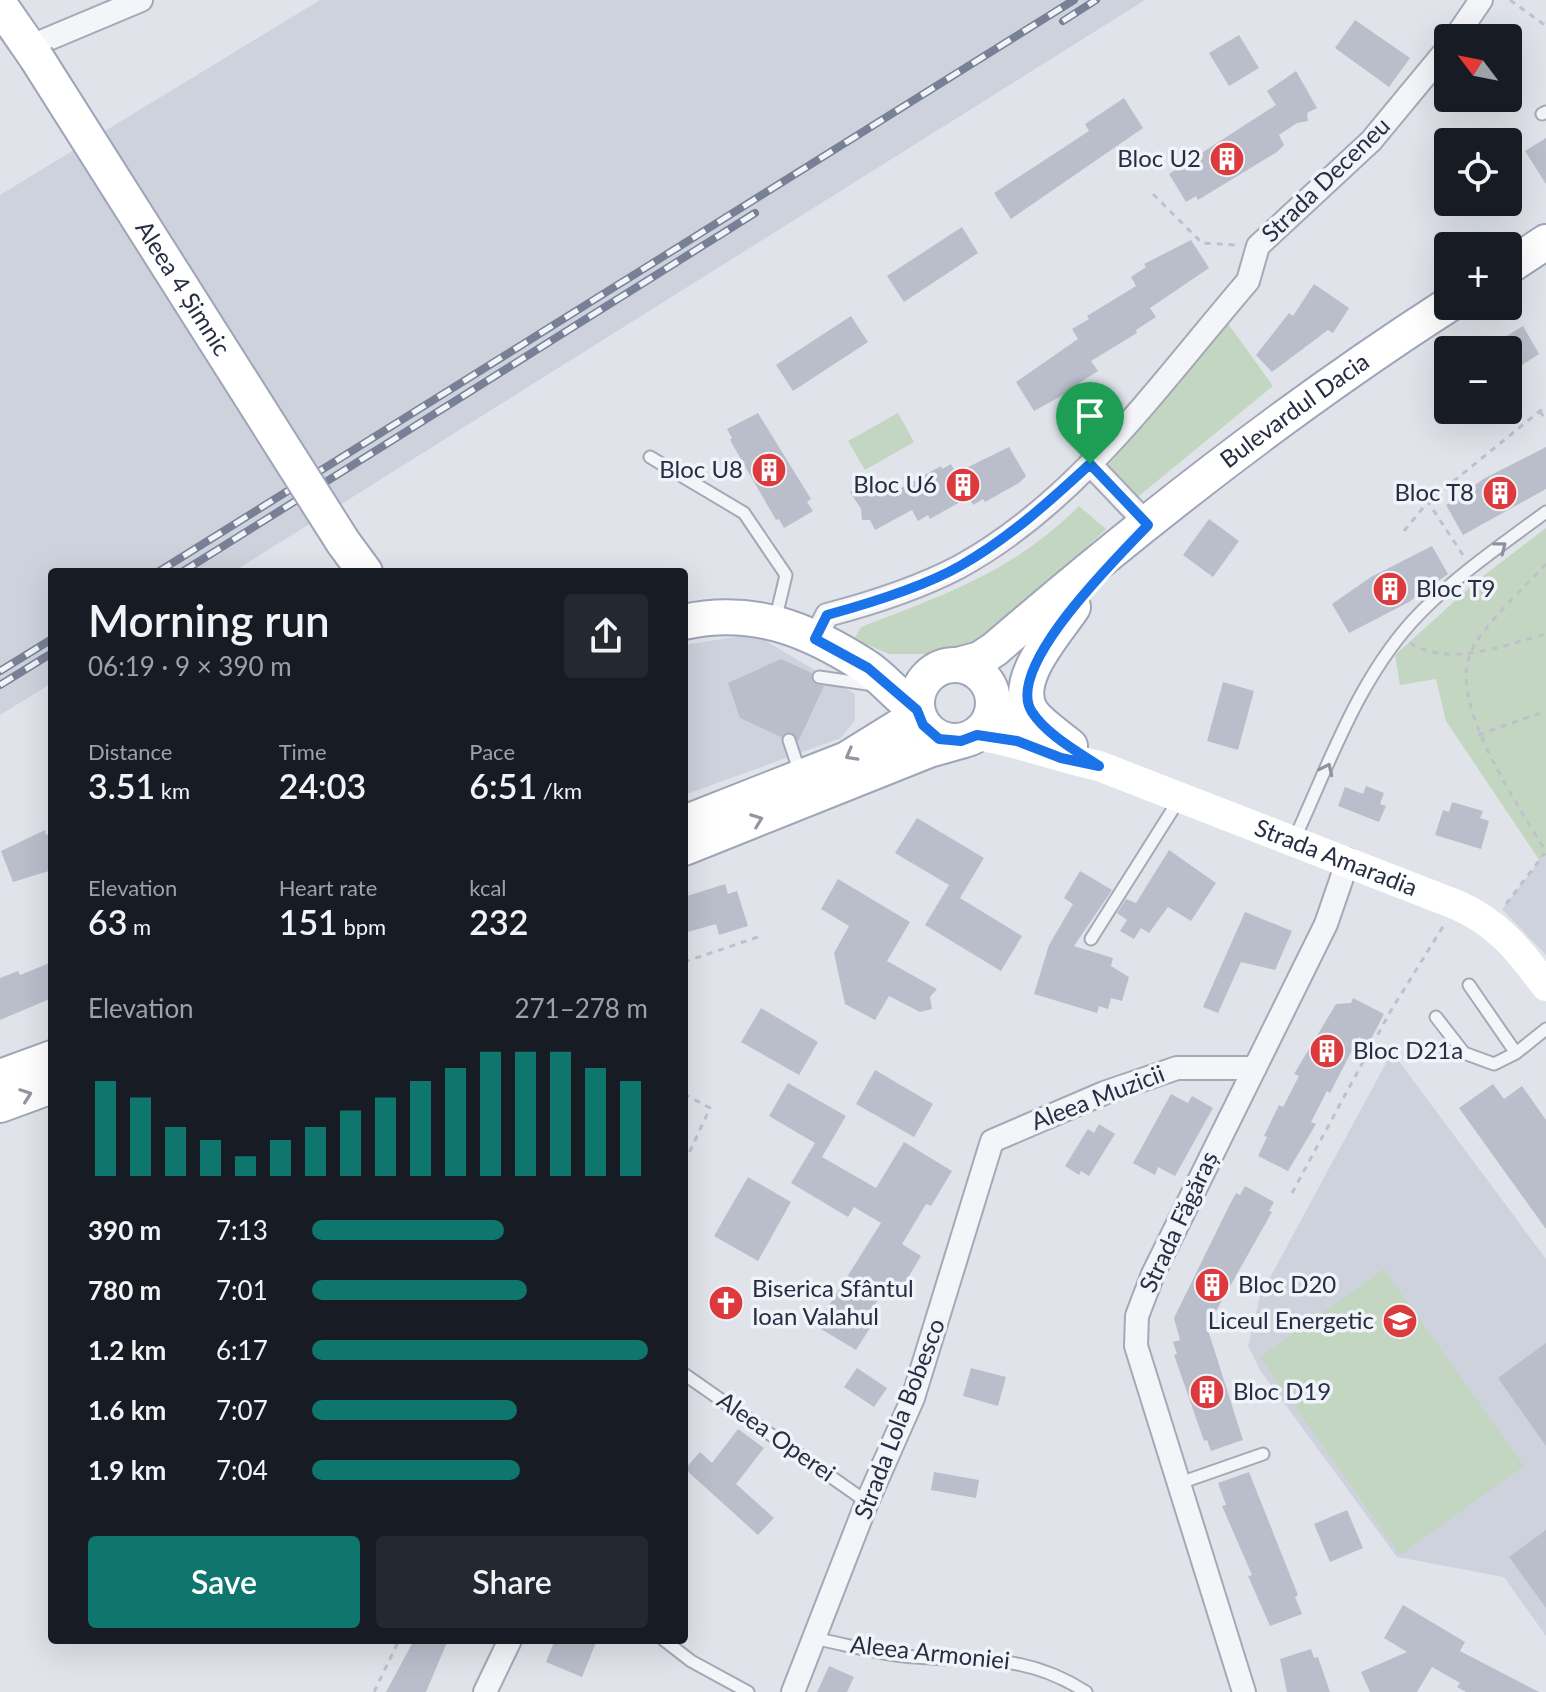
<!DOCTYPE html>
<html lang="en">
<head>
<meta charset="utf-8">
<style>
  body { margin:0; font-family:Lato,sans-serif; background:#242831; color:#f1f3f6; height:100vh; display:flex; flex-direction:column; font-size:30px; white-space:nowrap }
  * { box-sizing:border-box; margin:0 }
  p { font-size:26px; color:#9ea1a6 }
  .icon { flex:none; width:44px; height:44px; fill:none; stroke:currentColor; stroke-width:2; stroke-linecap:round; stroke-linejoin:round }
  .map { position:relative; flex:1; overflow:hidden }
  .details { position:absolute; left:48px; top:568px; width:640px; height:1076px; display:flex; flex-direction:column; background:#171b24; border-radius:8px; box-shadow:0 8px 32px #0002 }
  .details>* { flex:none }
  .needle { width:52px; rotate:302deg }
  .controls { position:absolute; left:1434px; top:24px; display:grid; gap:16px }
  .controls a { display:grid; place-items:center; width:88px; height:88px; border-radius:8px; background:#171b24; box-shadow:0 8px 32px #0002; font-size:40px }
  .pin { position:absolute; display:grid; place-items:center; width:68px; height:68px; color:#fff; margin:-82px -34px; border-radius:50% 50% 50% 0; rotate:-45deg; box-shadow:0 0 8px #0007 }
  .pin .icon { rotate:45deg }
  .round { display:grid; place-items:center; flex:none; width:84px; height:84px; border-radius:8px; background:#242831 }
  .overview { display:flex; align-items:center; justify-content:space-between; height:136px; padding:0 40px }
  h1 { font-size:44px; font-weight:600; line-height:60px }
  .metrics { display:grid; grid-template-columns:repeat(3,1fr); gap:12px; height:136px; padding:8px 40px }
  .metrics div { display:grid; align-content:center }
  .metrics b { font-size:34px; font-weight:600 }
  .metrics small { font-size:22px; font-weight:400 }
  .metrics p { font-size:22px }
  .chart { height:224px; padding:16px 40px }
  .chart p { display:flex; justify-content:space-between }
  .chart svg { width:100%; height:144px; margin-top:8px; stroke:#0f766e; stroke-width:6 }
  .primary-button { display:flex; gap:16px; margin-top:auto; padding:16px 40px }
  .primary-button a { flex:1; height:92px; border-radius:8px; background:#0f766e; color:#fff; font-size:32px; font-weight:600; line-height:92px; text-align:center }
  .primary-button a+a { background:#242831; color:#f1f3f6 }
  ul { padding:0 40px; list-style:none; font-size:26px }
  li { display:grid; grid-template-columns:128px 96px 1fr; align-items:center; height:60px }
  li i { height:20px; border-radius:10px; background:#0f766e }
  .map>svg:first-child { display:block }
</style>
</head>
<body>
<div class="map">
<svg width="1546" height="1692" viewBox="0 0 1546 1692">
  <rect width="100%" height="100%" fill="#e1e3eb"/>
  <path fill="#ced2dd" d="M 320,0 L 1145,0 L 233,572 L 52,572 L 52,683 L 0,715 L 0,195 Z
    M 754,634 L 855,694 L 855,720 L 841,738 L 684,795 L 684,645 Z
    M 1546,853 L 1546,955 L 1502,909 Z
    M 1392,1052 L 1546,1259 L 1546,1636 L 1504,1577 L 1397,1557 L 1260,1370 L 1248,1346 L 1260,1296 Z"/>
  <path fill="#c3d6c1" d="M 1226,321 L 1273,386 L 1134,500 L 1106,468 Z
    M 898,413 L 914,442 L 865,470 L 848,441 Z
    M 1079,506 L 1106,529 L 985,645 L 942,654 L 889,654 L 854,639 L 861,627 C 946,594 1014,571 1079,506 Z
    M 1546,528 L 1546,852 L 1540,861 L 1446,721 L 1436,679 L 1400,685 L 1395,655 L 1478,580 Z
    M 1384,1269 L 1524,1466 L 1400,1555 L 1260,1357 Z"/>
  <path fill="#babecb" d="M 1355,20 L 1410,58 L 1389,87 L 1335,48 Z
    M 1239,35 L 1259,68 L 1229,86 L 1209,53 Z
    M 1296,71 L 1317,108 L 1307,113 L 1308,121 L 1297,123 L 1279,135 L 1284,145 L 1277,152 L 1198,200 L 1196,196 L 1186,202 L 1169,174 L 1276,105 L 1267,91 Z
    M 1124,98 L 1143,128 L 1011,219 L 994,193 L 1089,131 L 1085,124 Z
    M 1546,138 L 1546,184 L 1525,151 Z
    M 962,227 L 978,253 L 904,302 L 887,276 Z
    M 1191,240 L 1209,268 L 1150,308 L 1156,317 L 1136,330 L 1137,333 L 1091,361 L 1098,371 L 1079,383 L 1081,385 L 1034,411 L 1016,382 L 1078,339 L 1072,329 L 1089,319 L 1087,316 L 1136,286 L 1131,277 L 1146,267 L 1144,264 Z
    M 1314,284 L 1349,308 L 1333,333 L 1328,330 L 1272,372 L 1256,355 L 1289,313 L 1293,316 Z
    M 851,316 L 868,342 L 793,391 L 776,365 Z
    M 1523,326 L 1539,354 L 1508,374 L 1508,350 L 1484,350 Z
    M 758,413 L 811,499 L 807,502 L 813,511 L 784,528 L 779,519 L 776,520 L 730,440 L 732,438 L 727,429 Z
    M 1009,447 L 1026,476 L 1019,483 L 985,502 L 983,499 L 973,505 L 969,497 L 930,519 L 928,515 L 918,521 L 912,510 L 875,530 L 870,520 L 862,520 L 861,509 L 850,492 L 873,478 L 879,489 L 894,480 L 900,489 L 941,466 L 942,469 L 951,464 L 956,473 Z
    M 1546,447 L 1546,489 L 1463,535 L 1446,505 L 1485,478 Z
    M 1209,519 L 1239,541 L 1213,577 L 1183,555 Z
    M 1432,546 L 1448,574 L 1409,602 L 1349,633 L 1332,604 L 1371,577 Z
    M 781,659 L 812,673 L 813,683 L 824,686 L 798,742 L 791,732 L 781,737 L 740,718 L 728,683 Z
    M 1223,682 L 1254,691 L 1238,750 L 1207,741 Z
    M 1366,786 L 1384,793 L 1380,804 L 1386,806 L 1379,822 L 1338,806 L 1345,787 L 1363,794 Z
    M 1452,802 L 1483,811 L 1480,818 L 1489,821 L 1481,849 L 1435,835 L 1443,810 L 1449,812 Z
    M 917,818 L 984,858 L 960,898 L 1022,936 L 1001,971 L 925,925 L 949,885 L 895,853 Z
    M 45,830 L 46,835 L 52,833 L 52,870 L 13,882 L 1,851 Z
    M 1169,850 L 1216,883 L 1191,921 L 1168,907 L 1149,933 L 1141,928 L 1134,939 L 1120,931 L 1127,920 L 1117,913 L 1126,899 L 1136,903 Z
    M 1080,871 L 1112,890 L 1074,946 L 1113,958 L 1111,966 L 1129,977 L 1122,1001 L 1111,998 L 1108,1009 L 1099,1006 L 1097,1013 L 1034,994 L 1049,945 L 1073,904 L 1064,898 Z
    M 838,879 L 910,922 L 887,961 L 937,989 L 930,997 L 932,1009 L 920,1012 L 889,996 L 875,1020 L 845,1004 L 834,953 L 849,926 L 821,909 Z
    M 725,884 L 728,894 L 737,891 L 748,926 L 719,935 L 716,924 L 684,933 L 684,897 Z
    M 1245,912 L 1292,931 L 1275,970 L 1241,962 L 1218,1013 L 1203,1007 Z
    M 52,962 L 52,998 L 0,1020 L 0,978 L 18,971 L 20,975 Z
    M 1353,998 L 1384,1014 L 1369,1043 L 1359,1037 L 1330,1093 L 1327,1091 L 1311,1122 L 1316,1124 L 1288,1171 L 1258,1156 L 1267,1137 L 1264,1136 L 1279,1105 L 1283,1107 L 1299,1076 L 1294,1074 L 1336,1004 L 1351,1003 Z
    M 761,1008 L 818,1042 L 799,1075 L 741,1042 Z
    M 875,1070 L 933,1104 L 914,1137 L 856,1104 Z
    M 788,1083 L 846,1116 L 822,1157 L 876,1188 L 904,1142 L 952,1171 L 931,1206 L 926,1204 L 902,1244 L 921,1256 L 903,1286 L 891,1278 L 865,1321 L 872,1325 L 856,1350 L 816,1326 L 881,1223 L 854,1207 L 848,1217 L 791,1183 L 815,1143 L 769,1116 Z
    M 1493,1084 L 1504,1099 L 1522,1086 L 1546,1120 L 1546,1229 L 1459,1108 Z
    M 1171,1094 L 1188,1103 L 1192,1096 L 1213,1108 L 1175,1176 L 1158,1167 L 1155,1175 L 1133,1163 Z
    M 1099,1124 L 1115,1134 L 1089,1176 L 1081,1171 L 1079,1175 L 1065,1166 L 1088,1129 L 1094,1133 Z
    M 748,1177 L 791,1202 L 758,1261 L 714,1236 Z
    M 1245,1186 L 1274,1202 L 1269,1211 L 1272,1212 L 1207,1327 L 1243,1440 L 1211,1451 L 1207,1440 L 1204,1441 L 1174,1355 L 1177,1354 L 1173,1342 L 1180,1340 L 1174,1318 L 1228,1208 L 1236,1193 L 1240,1195 Z
    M 1546,1343 L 1546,1446 L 1498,1378 Z
    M 857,1368 L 887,1388 L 874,1407 L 844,1387 Z
    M 971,1368 L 1006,1377 L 998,1406 L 963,1396 Z
    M 738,1429 L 764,1448 L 736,1484 L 774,1518 L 758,1535 L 685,1469 L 700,1452 L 712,1463 Z
    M 934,1472 L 979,1480 L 976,1498 L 931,1490 Z
    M 1249,1472 L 1298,1595 L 1295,1597 L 1302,1614 L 1270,1626 L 1248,1576 L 1252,1575 L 1222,1506 L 1226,1505 L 1218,1483 Z
    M 1347,1510 L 1363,1548 L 1330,1562 L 1314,1524 Z
    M 1546,1530 L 1546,1608 L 1509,1557 Z
    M 1403,1605 L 1465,1642 L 1460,1651 L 1539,1692 L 1466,1692 L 1457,1687 L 1460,1683 L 1432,1667 L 1417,1692 L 1370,1692 L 1361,1672 L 1407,1652 L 1384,1638 Z
    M 414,1640 L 448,1640 L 426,1692 L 386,1692 Z
    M 555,1640 L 597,1640 L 582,1677 L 546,1662 Z
    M 1311,1649 L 1314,1658 L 1318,1657 L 1330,1692 L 1287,1692 L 1280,1659 Z
    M 829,1666 L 854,1677 L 847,1692 L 817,1692 Z"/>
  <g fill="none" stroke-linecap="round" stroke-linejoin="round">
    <defs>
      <path id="service" d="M 1542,114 L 1546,112
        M 650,457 L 744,513 L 786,575 L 775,621
        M 819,677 L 874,685
        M 789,740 L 800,773
        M 1294,840 C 1330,762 1360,673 1422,611 C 1459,574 1504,543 1546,512
        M 1091,939 L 1180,798
        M 1469,985 L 1516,1053
        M 1436,1017 L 1464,1053 L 1494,1064 L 1516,1053 L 1546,1029
        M 684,1374 L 867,1502
        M 1177,1484 L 1263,1454
        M 817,1639 C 843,1644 869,1651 896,1655 C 970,1665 1017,1648 1086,1692
        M 664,1640 L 691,1661 L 748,1692"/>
      <path id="minor" d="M 1455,38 L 1481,0
        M 29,47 L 141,0
        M 1090,464 L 1148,525
        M 815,639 L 827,615 C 869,604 921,587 959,567 C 1078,502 1161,382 1248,281 L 1258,246 L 1371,141 L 1448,48
        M 485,1692 L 510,1640
        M 793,1692 L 867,1502 L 913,1398 L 992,1141 L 1104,1093 L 1177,1068 L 1255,1068
        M 1244,1692 L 1136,1346 L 1137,1316 L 1153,1274 L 1326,924 L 1348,860"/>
      <g id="primary">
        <path d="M 0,5 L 36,57"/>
        <path d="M 1508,267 L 1546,242"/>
        <path d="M 343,542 L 365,572"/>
        <path d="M 684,622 C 753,607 808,629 865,666 C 884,678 898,698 917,710"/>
        <circle cx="955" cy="703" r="38"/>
        <path id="s2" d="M 958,665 L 980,659 L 995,649 C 1139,525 1289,407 1448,305"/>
        <path d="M 1070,746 C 1058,736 1041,725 1032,713 C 1010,681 1056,633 1073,607"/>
        <path d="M 684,823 L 847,759 L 918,715"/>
        <path d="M 684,848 L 929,750 L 961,741"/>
        <path d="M 0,1077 L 52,1058"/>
        <path d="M 0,1105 L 52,1086"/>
      </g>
    </defs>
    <use href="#service" stroke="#a5a9b6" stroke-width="15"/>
    <use href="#minor" stroke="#a5a9b6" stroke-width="26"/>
    <use href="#primary" stroke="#9fa5b8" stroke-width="38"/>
    <path stroke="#bfc1ca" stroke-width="3" stroke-dasharray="6 6" stroke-linecap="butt" d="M 1510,0 L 1546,26
      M 1153,194 L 1202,243 L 1236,245
      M 1540,411 L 1546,421
      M 1404,531 L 1427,503
      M 1463,555 L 1428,502 L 1546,406
      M 1546,564 C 1526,586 1480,628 1470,654 C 1449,707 1520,807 1546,852
      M 1410,643 C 1451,668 1504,645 1546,634
      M 1478,735 L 1546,711
      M 1506,904 L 1545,853
      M 684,962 L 758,937
      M 684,1094 L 710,1108 L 684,1164
      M 1292,1193 L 1390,1012 L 1444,925
      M 374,1692 L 399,1640"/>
    <use href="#service" stroke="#f4f5f9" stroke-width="11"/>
    <use href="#minor" stroke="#f4f5f9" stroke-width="22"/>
    <g stroke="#fff" stroke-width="30">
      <path d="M 993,708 L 1023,728 L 1041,735"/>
      <path id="s1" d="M 977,735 C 1019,742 1057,757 1099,766 L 1457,905 C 1498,923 1520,951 1546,986"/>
    </g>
    <use href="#primary" stroke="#fff" stroke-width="34"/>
    <defs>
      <path id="rail" d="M 1063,21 L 1096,0
        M 158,572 L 1074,0
        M 182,572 L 755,213
        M 0,671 L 52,639
        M 0,685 L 52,653"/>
    </defs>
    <use href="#rail" stroke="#788096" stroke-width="8"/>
    <use href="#rail" stroke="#f0f3f8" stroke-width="5" stroke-dasharray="15" stroke-linecap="butt"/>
    <defs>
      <g id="primary-bridge">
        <path id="s3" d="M 36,57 L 343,542"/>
      </g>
    </defs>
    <use href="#primary-bridge" stroke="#9fa5b8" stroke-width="38" stroke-linecap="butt"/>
    <use href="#primary-bridge" stroke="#fff" stroke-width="34"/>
  </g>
  <defs><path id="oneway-chevron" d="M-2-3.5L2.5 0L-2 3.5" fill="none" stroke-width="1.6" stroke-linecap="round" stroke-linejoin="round" transform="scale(2)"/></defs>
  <g stroke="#8e929e">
    <use href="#oneway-chevron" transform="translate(1501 547) rotate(-38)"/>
    <use href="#oneway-chevron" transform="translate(1327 769) rotate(-65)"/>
  </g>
  <g stroke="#9396a2">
    <use href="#oneway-chevron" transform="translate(851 755) rotate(151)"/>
    <use href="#oneway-chevron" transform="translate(757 820) rotate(-21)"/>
    <use href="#oneway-chevron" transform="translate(26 1095) rotate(-20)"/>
  </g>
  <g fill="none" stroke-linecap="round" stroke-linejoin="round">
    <defs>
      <path id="route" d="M 1090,464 L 1148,525 C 1118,557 1003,668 1032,712 C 1046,734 1078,752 1099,766 L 1061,758 L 1017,741 L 977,735 L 961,741 L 939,739 L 923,725 L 917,710 L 868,668 L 815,639 L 827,615 C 867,604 925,586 960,566 C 1008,539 1050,501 1090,464 Z"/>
    </defs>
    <use href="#route" stroke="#fff" stroke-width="16"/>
    <use href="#route" stroke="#1a73e8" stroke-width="10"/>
  </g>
  <defs>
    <symbol id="building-disc" viewBox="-11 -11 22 22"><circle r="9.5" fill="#dc3a3d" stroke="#f0f3f8"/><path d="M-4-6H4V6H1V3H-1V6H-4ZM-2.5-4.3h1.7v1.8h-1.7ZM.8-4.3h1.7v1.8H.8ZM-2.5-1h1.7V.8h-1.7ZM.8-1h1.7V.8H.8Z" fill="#fff"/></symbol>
    <symbol id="church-disc" viewBox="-11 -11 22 22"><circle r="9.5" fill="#dc3a3d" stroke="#f0f3f8"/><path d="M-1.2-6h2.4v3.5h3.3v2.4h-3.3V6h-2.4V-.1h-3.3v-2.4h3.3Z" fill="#fff"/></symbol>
    <symbol id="school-disc" viewBox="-11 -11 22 22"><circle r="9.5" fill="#dc3a3d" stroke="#f0f3f8"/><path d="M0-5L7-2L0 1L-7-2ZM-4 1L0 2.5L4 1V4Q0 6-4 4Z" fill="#fff"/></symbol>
  </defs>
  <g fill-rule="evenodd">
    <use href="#building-disc" x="1207" y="139" width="40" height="40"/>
    <use href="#building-disc" x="749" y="450" width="40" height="40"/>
    <use href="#building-disc" x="943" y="465" width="40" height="40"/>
    <use href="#building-disc" x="1480" y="473" width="40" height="40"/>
    <use href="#building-disc" x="1370" y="569" width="40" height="40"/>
    <use href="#building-disc" x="1307" y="1031" width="40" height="40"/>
    <use href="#building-disc" x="1192" y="1265" width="40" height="40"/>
    <use href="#church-disc" x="706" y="1283" width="40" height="40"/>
    <use href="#school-disc" x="1380" y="1301" width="40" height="40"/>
    <use href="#building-disc" x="1187" y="1372" width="40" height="40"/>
  </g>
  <g text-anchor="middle" stroke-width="7" stroke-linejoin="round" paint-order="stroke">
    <g font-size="24" fill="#272e44" stroke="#f0f3f8" text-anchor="end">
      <text x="1201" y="167">Bloc U2</text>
      <text x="743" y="478">Bloc U8</text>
      <text x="937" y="493">Bloc U6</text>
      <text x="1474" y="501">Bloc T8</text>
      <text x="1416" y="597" text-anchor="start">Bloc T9</text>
      <text x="1353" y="1059" text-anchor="start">Bloc D21a</text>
      <text x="1238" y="1293" text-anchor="start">Bloc D20</text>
      <text x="752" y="1297" text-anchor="start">Biserica Sfântul<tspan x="752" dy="28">Ioan Valahul</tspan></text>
      <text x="1374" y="1329">Liceul Energetic</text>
      <text x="1233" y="1400" text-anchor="start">Bloc D19</text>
    </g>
    <g font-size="24" fill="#272e44" stroke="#f0f3f8">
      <text transform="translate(1326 180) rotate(-44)" y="8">Strada Deceneu</text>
      <text dy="8" stroke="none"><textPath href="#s3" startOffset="274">Aleea 4 Șimnic</textPath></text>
      <text dy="8" stroke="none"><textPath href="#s2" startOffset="424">Bulevardul Dacia</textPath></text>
      <text dy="8" stroke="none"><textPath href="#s1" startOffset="380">Strada Amaradia</textPath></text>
      <text transform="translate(1098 1098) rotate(-21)" y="8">Aleea Muzicii</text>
      <text transform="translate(1179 1222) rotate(-65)" y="8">Strada Făgăraș</text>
      <text transform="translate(900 1419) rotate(-69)" y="8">Strada Lola Bobesco</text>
      <text transform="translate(776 1437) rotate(35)" y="8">Aleea Operei</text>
      <text transform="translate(930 1653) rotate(6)" y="8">Aleea Armoniei</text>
    </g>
  </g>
</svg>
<div class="controls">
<a><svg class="needle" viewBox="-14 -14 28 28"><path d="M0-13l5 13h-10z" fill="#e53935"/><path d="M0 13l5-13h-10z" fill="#9ea1a6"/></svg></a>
<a><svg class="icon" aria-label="locate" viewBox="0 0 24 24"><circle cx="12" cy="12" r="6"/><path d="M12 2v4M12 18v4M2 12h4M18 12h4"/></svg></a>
<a>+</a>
<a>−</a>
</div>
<div class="pin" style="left:1090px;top:464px;background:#1e9e55"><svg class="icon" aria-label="arrive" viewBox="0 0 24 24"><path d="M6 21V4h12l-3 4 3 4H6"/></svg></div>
<section class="details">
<div class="overview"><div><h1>Morning run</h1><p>06:19 · 9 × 390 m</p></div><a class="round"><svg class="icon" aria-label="share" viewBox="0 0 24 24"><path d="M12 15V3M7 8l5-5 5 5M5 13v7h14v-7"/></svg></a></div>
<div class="metrics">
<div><p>Distance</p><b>3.51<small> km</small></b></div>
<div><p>Time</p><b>24:03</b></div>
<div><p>Pace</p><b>6:51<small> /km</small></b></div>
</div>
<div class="metrics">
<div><p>Elevation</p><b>63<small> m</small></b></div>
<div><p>Heart rate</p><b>151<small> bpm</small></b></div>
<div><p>kcal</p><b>232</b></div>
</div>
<div class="chart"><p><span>Elevation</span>271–278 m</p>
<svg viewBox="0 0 160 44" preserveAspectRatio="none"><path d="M5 44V15M15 44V20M25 44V29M35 44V33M45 44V38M55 44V33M65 44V29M75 44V24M85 44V20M95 44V15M105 44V11M115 44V6M125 44V6M135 44V6M145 44V11M155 44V15"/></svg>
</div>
<ul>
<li><b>390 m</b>7:13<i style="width:57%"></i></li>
<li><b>780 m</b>7:01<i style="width:64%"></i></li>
<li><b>1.2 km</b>6:17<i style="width:100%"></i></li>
<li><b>1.6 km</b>7:07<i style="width:61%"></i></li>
<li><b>1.9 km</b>7:04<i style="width:62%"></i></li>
</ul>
<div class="primary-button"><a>Save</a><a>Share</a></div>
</section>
</div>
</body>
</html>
